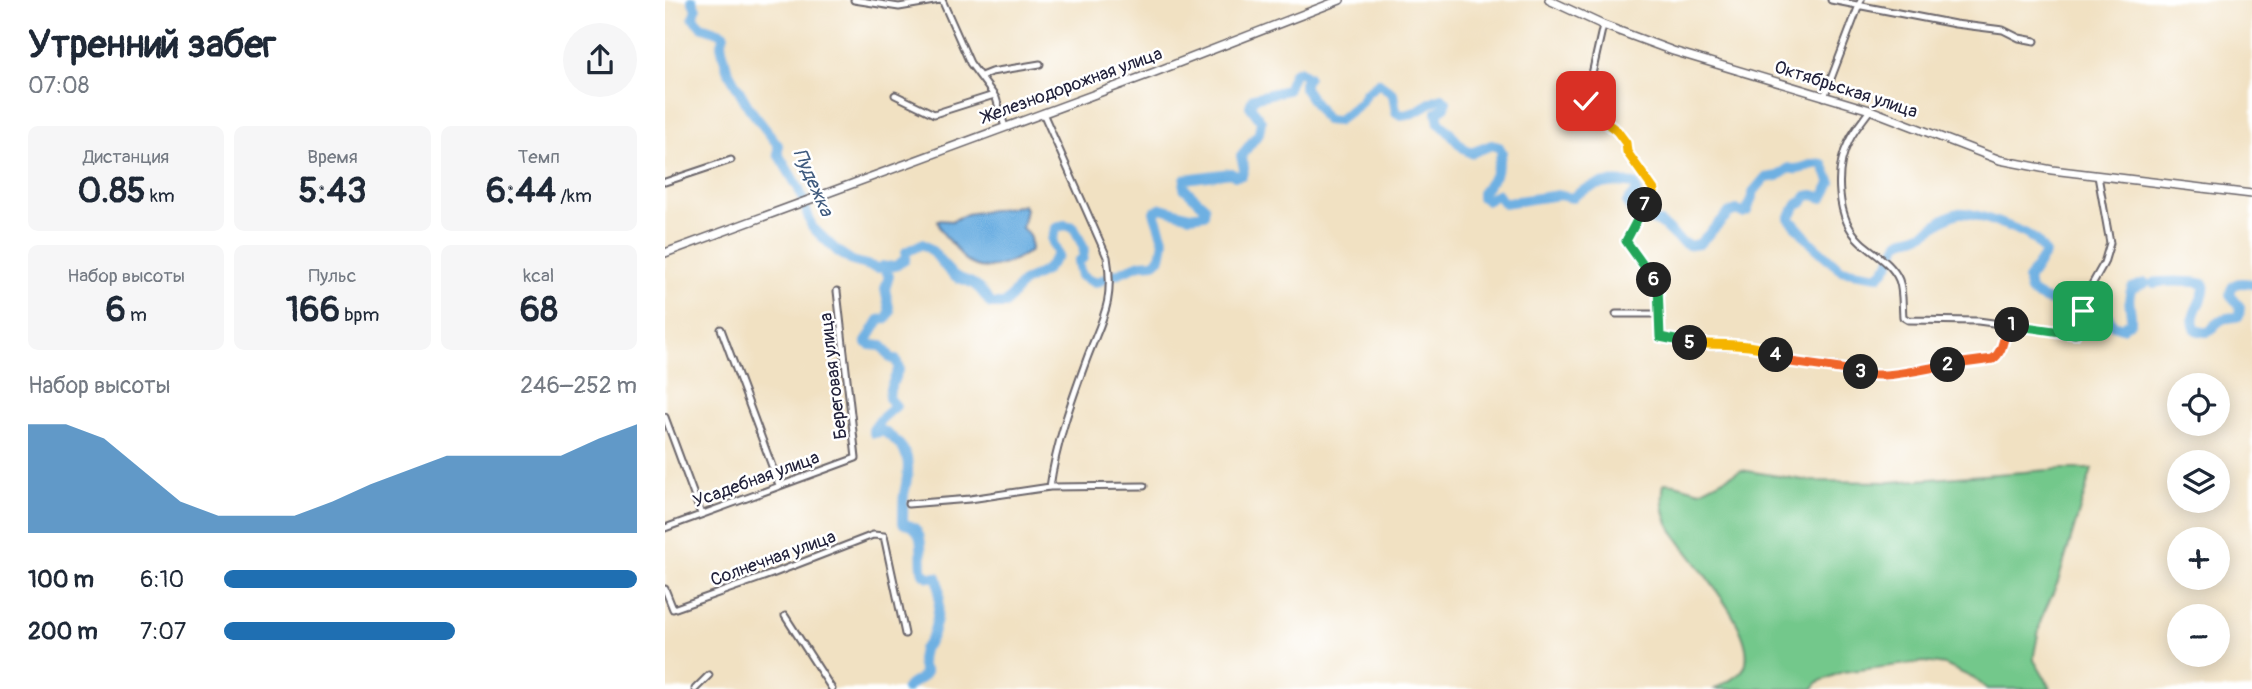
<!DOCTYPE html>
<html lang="ru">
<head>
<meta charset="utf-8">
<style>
  body { margin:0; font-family:Pangolin,sans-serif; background:#f6f6f7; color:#1f2937; height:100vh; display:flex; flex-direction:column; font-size:26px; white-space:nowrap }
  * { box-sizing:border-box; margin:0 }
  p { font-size:23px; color:#747a83 }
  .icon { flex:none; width:38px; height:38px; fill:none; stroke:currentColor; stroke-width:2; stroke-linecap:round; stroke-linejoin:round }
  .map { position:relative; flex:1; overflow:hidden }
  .drawer { display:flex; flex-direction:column; background:#fff; width:665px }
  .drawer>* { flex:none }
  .controls { position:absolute; left:1502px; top:373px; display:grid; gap:14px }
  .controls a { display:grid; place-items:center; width:63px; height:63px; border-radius:50%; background:#fff; box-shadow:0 4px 18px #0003; font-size:35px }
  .pin { position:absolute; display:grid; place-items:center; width:60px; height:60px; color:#fff; margin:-30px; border-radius:14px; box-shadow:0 4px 10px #0006 }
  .km { position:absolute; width:35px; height:35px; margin:-18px; border-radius:50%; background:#222; color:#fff; font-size:19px; line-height:35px; text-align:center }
  .round { display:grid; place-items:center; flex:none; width:74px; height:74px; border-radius:37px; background:#f6f6f7 }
  .headline { display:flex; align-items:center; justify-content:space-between; height:119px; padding:0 28px }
  h1 { font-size:38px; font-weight:800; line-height:52px }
  .stats { display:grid; grid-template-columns:repeat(3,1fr); gap:10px; height:119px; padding:7px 28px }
  .stats div { display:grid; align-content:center; border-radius:10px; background:#f6f6f7; text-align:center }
  .stats b { font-size:35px; font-weight:800 }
  .stats small { font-size:19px; font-weight:400 }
  .stats p { font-size:19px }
  .chart { height:196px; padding:14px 28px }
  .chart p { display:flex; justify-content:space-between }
  .chart svg { width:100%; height:126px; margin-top:7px; fill:#1f6fb2; opacity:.7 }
  ul { padding:0 28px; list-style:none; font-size:23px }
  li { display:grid; grid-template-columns:112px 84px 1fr; align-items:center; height:52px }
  li i { height:18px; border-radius:9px; background:#1f6fb2 }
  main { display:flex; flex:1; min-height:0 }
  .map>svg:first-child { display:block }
</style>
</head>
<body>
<main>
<section class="drawer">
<div class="headline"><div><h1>Утренний забег</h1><p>07:08</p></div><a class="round"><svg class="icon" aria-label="share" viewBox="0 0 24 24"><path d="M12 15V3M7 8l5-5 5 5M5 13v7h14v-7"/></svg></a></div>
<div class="stats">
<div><p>Дистанция</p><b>0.85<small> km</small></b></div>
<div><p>Время</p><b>5:43</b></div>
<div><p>Темп</p><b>6:44<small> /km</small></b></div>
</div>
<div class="stats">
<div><p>Набор высоты</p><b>6<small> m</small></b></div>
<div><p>Пульс</p><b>166<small> bpm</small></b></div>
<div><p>kcal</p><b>68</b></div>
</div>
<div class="chart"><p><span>Набор высоты</span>246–252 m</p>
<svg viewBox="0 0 160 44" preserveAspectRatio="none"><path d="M0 44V6L10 6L20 11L30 22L40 33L50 38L60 38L70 38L80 33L90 27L100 22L110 17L120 17L130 17L140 17L150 11L160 6V44z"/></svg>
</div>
<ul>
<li><b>100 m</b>6:10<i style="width:100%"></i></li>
<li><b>200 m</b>7:07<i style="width:56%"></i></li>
</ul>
</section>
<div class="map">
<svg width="1587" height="689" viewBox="0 0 1587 689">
  <rect width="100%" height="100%" fill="#fff"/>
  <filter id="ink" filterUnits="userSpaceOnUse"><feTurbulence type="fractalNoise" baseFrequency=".0143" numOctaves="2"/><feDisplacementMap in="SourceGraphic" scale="14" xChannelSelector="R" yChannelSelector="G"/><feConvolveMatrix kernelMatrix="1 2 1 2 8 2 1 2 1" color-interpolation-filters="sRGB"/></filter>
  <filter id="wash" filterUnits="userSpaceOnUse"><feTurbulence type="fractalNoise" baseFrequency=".00686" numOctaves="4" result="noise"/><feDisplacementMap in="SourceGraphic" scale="28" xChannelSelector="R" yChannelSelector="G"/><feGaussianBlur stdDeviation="1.57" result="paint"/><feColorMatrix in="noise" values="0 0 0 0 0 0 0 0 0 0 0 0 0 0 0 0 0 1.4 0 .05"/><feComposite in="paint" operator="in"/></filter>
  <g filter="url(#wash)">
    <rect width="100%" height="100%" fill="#f1e1c2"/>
    <path fill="#73c88b" stroke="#4a7563" stroke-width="2" d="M 1397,469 L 1427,469 L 1393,582 L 1376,619 L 1369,655 L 1369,660 L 1386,689 L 1322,689 L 1310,679 L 1280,665 L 1259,662 L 1177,672 L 1153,682 L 1148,689 L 1050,689 C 1059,683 1075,677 1080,666 C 1093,630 1025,560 1007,530 C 998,516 996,499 999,483 L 1010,484 L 1035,491 L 1076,470 L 1145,481 L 1226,482 Z"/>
    <path fill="#6eb0e2" stroke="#48698e" stroke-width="2" d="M 358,205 L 361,209 L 357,228 L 365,236 L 366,251 C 346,262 321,277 300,260 C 296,256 294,251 290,247 C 283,239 274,232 273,220 L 287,221 L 302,214 Z"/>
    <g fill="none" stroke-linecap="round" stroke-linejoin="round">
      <path stroke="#6eb0e2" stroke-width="10" d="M 27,0 L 31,9 L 28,18 L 36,26 L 59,34 L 56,45 L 62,69 L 84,108 L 113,145 L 113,154 L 134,189 L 147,227 L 172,251 L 187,261 L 212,268 L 230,266 L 240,260 L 241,252 L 257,244 C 273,251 276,267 290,276 C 296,280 306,281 311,286 C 317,290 321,298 326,304 L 340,304 L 358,282 L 380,271 L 393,255 L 387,240 L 391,228 L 399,225 L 409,227 L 419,249 L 418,258 L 413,262 L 416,276 L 430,283 L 475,264 L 489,263 L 496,257 L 499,242 L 489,212 L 496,208 L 525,216 L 539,214 L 540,207 L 519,188 L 520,179 L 566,173 L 570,176 L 577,175 L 579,168 L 576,156 L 594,133 L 596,121 L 585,106 L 588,98 L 622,90 L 629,73 L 634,71 L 643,77 L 639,82 L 639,88 L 661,120 L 672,121 L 695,103 L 701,93 L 714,83 L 728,94 L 731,112 L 736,115 C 755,115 760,102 777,98 L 781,102 L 780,107 L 772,112 L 774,123 C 786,131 793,147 806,153 L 827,145 L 834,147 L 837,152 L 830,175 L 817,193 L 817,197 L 823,200 L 832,194 L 839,203 L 894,195 L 907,198 C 925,183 946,180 969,184 L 972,191 L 962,203 C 967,217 983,217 995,223 C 1004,229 1012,242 1023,245 C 1026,246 1031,244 1034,244 L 1064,213 L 1072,210 L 1077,213 L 1082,211 L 1089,191 L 1100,178 L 1113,176 L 1124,168 C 1136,173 1145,161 1158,164 L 1166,183 L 1158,198 L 1148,195 L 1142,196 L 1138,202 L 1133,203 L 1124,218 L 1148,245 L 1176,270 L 1213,276 C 1229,264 1228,246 1236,241 C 1240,238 1247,238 1252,236 C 1267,231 1278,216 1294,213 C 1304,211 1357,230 1366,237 C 1372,241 1377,248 1380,254 L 1363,280 L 1365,291 C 1387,307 1411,306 1437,304 L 1448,325 L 1457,328 L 1466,321 C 1467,309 1461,301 1467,288 L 1480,283
        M 218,266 L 224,276 L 220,289 L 225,312 L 221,319 L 214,320 L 201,342 L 205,345 L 217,346 L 226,358 L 231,360 L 234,368 L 225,389 L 224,398 L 231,406 L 216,419 L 208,430 L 209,433 L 218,431 C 247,450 246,463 239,494 C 238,503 238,513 238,523 C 241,525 245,525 248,527 C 261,536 254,562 258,573 L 264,577 L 272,577 C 278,592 272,639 258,649 L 256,660 L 258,670 L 261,672 C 256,682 246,681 241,689
        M 1489,283 C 1498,281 1532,281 1539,284 C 1542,300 1521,313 1531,330 C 1550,336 1543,328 1556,320 C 1562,317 1568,318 1574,316 L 1575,307 L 1565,295 C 1566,281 1576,282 1587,284"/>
    </g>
  </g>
  <g filter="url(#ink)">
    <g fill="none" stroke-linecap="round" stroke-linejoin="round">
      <defs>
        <path id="street" d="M 189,0 L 234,7 L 275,0
          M 277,0 L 305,63 L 331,98 L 340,127
          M 1166,0 L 1290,24 L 1338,30 L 1354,38 L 1370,41
          M 938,25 L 921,101 L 922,108 L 953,131 L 961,143 L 962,152 L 989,190 L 961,241 L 993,286 L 995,337 L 1053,346 L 1088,346 L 1103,350 L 1119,361 L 1191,370 L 1204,375 L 1218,376 L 1328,359 C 1339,351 1338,337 1343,325
          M 316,76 L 326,72 L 375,64
          M 230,95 L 269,114 L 329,95
          M 1159,97 L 1196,0
          M 1205,110 C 1198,120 1189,130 1184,141 C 1169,170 1171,219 1196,242 C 1208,253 1227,263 1234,280 C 1238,290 1237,306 1238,317 L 1243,320 L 1313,321 L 1411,334 L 1421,295 L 1439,263 L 1445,243 L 1433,176
          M 378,113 L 442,257 C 450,304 436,320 421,361 C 406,402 391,444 385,487
          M 0,182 L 66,160
          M 951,314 L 994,314
          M 56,329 L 114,485
          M 0,417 L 36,514
          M 243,504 L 305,499 L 385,487 L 479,486
          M 0,528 L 191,458 L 172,291
          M 0,589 L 8,609 L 107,574 L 208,535 L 219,536 L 240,634
          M 120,616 L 167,689
          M 30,689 L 44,675"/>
        <path id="secondary" d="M 884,0 L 938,25 L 1008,51 L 1205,110 L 1335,160 L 1387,170 L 1587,194
          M 0,253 L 490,72 L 675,0"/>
      </defs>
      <use href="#street" stroke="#6a656a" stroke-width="9"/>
      <use href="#secondary" stroke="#6a656a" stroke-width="10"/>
      <use href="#street" stroke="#fff" stroke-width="5"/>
      <use href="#secondary" stroke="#fff" stroke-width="7"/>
    </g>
  </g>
  <g fill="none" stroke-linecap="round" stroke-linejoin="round" filter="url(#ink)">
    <defs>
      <path id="split-1" d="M 1347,325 L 1410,334 L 1418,311"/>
      <path id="split-2" d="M 1283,365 L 1328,359 C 1339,351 1338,337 1343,325 L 1347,325"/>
      <path id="split-3" d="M 1196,372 C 1216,381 1260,368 1283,365"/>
      <path id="split-4" d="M 1111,355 L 1119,361 L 1196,372"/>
      <path id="split-5" d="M 1025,343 C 1050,346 1091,341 1111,355"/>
      <path id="split-6" d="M 989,280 L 993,286 L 995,337 L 1025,343"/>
      <path id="split-7" d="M 980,205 L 961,241 L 989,280"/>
      <path id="split-8" d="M 952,131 L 961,143 L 962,152 L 989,190 L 980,205"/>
      <path id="split-9" d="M 921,101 L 922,108 L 952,131"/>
    </defs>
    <use href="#split-1" stroke="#fff" stroke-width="14"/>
    <use href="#split-2" stroke="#fff" stroke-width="14"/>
    <use href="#split-3" stroke="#fff" stroke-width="14"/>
    <use href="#split-4" stroke="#fff" stroke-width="14"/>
    <use href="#split-5" stroke="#fff" stroke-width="14"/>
    <use href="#split-6" stroke="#fff" stroke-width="14"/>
    <use href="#split-7" stroke="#fff" stroke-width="14"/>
    <use href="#split-8" stroke="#fff" stroke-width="14"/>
    <use href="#split-9" stroke="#fff" stroke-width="14"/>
    <use href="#split-1" stroke="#22a559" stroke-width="9"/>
    <use href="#split-2" stroke="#f0652b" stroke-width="9"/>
    <use href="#split-3" stroke="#f0652b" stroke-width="9"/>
    <use href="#split-4" stroke="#f0652b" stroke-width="9"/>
    <use href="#split-5" stroke="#f5b400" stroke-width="9"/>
    <use href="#split-6" stroke="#22a559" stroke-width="9"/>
    <use href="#split-7" stroke="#22a559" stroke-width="9"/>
    <use href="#split-8" stroke="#f5b400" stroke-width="9"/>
    <use href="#split-9" stroke="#f5b400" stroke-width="9"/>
  </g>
  <g text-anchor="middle" stroke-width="5" stroke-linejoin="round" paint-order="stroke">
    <g font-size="18" fill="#22223b" stroke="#fff">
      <text transform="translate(407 85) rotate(-20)" y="6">Железнодорожная улица</text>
      <text transform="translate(1181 89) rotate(18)" y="6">Октябрьская улица</text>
      <text transform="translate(168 376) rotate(-97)" y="6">Береговая улица</text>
      <text transform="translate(91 479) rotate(-20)" y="6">Усадебная улица</text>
      <text transform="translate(108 558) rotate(-20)" y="6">Солнечная улица</text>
    </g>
    <g font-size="19" font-style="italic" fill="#405b7e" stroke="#fff">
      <text transform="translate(149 182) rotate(66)" y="7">Пудежка</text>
    </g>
  </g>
</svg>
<div class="controls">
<a><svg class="icon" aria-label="locate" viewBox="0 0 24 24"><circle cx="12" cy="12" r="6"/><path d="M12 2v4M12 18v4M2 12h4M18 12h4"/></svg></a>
<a><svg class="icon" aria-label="layers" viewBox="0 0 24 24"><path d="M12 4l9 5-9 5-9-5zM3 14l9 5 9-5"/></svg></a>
<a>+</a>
<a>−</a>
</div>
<div class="pin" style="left:1418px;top:311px;background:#1e9e55"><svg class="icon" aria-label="arrive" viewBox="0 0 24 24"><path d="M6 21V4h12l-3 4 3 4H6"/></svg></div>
<div class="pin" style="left:921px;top:101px;background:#d93025"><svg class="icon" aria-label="check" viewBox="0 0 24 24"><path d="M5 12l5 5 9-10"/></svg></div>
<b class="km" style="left:1347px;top:325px">1</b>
<b class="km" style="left:1283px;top:365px">2</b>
<b class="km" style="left:1196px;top:372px">3</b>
<b class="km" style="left:1111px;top:355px">4</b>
<b class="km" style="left:1025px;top:343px">5</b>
<b class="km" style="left:989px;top:280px">6</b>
<b class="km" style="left:980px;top:205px">7</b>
</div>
</main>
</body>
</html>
